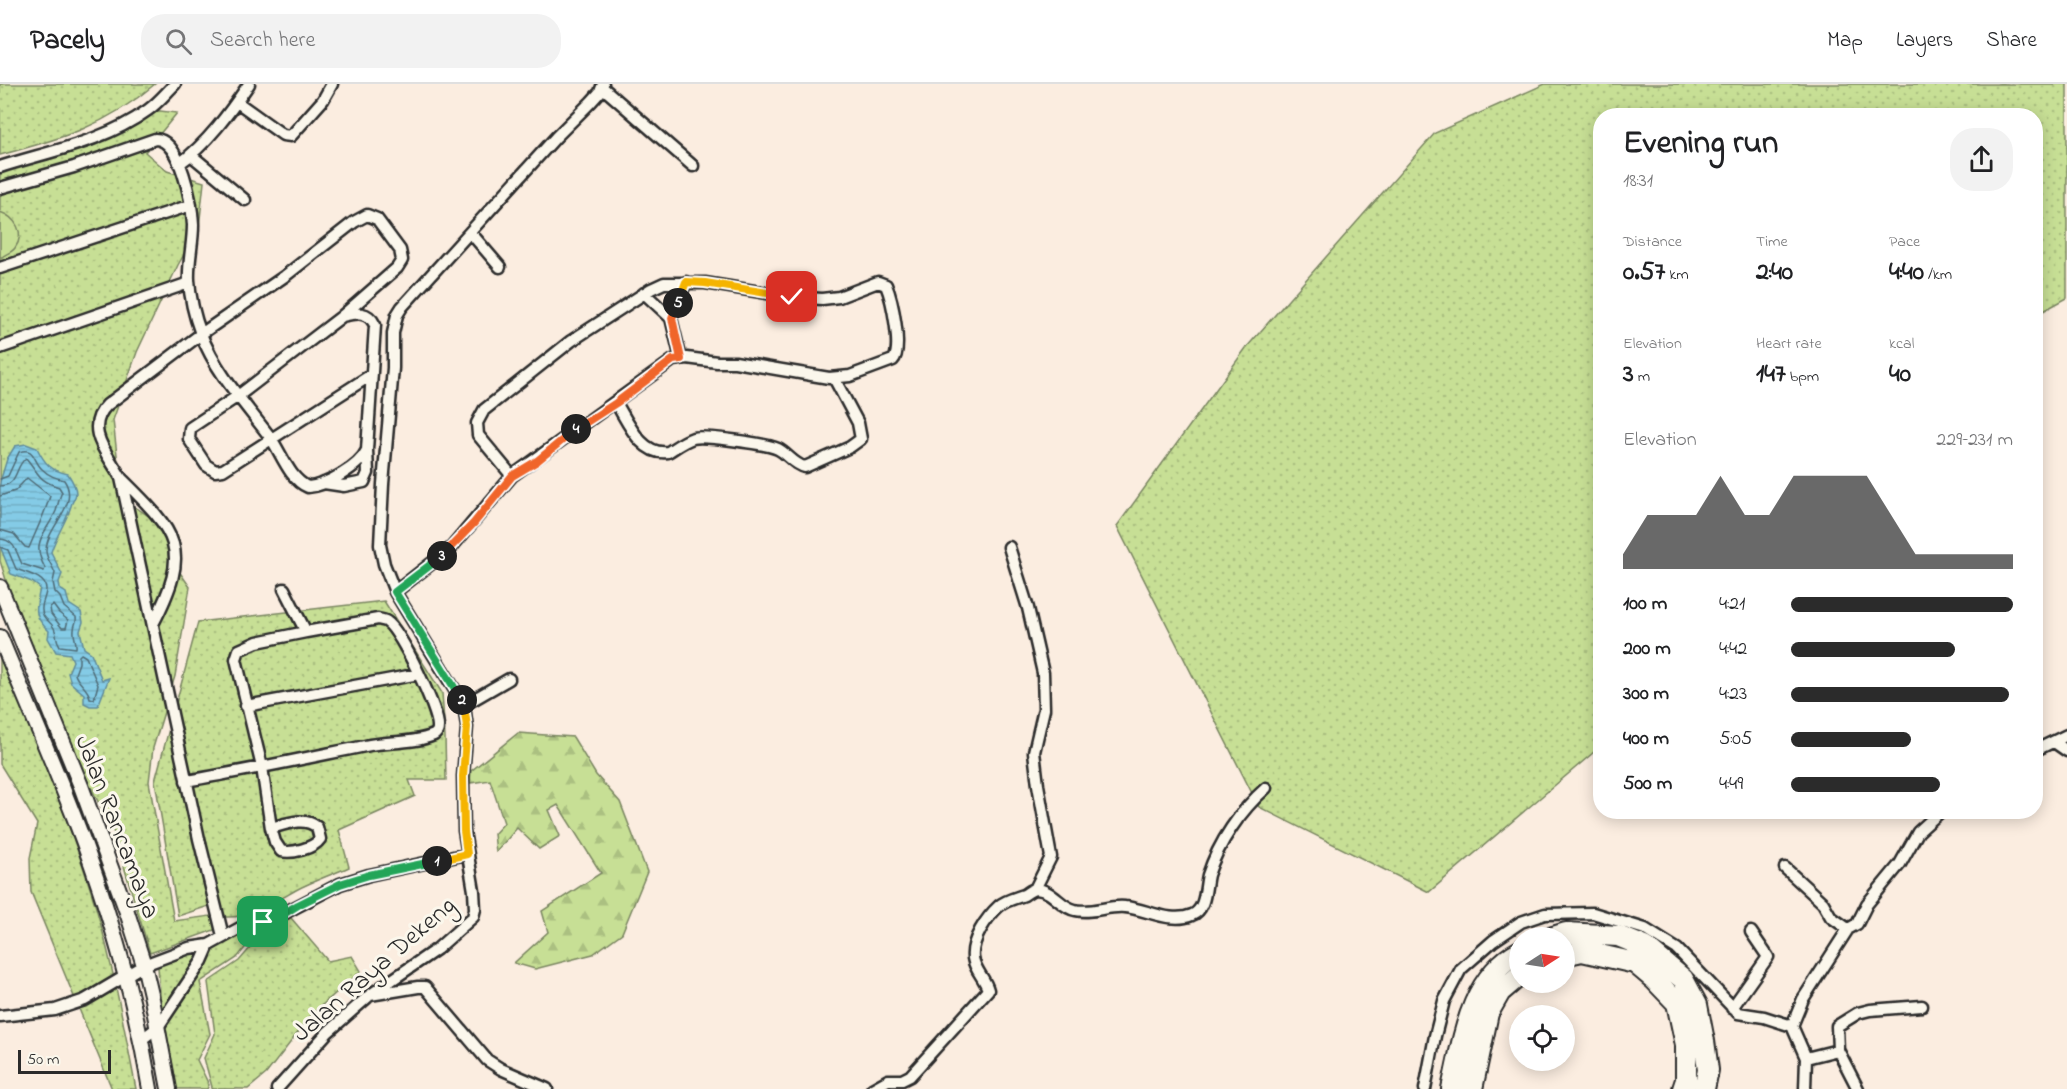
<!DOCTYPE html>
<html lang="en">
<head>
<meta charset="utf-8">
<style>
  body { margin:0; font-family:"Indie Flower",sans-serif; background:#f2f2f2; color:#202124; height:100vh; display:flex; flex-direction:column; font-size:22px; white-space:nowrap }
  * { box-sizing:border-box; margin:0 }
  p { font-size:20px; color:#757577 }
  .icon { flex:none; width:33px; height:33px; fill:none; stroke:currentColor; stroke-width:2; stroke-linecap:round; stroke-linejoin:round }
  .map { position:relative; flex:1; overflow:hidden }
  .details { position:absolute; left:1593px; top:24px; width:450px; height:711px; display:flex; flex-direction:column; background:#fff; border-radius:24px; box-shadow:0 3px 15px #0003 }
  .details>* { flex:none }
  .needle { width:39px; rotate:78deg }
  .buttons { position:absolute; left:1509px; top:843px; display:grid; gap:12px }
  .buttons a { display:grid; place-items:center; width:66px; height:66px; border-radius:50%; background:#fff; box-shadow:0 3px 15px #0003; font-size:30px }
  .scale { position:absolute; left:18px; bottom:15px; width:93px; box-sizing:border-box; padding-left:6px; border:3px solid #2b2b2b; border-top:0; font-size:16px; line-height:21px; white-space:nowrap; color:#2b2b2b; -webkit-text-stroke:4px #fbf7ec; paint-order:stroke }
  .pin { position:absolute; display:grid; place-items:center; width:51px; height:51px; color:#fff; margin:-26px; border-radius:12px; box-shadow:0 3px 9px #0006 }
  .km { position:absolute; width:30px; height:30px; margin:-15px; border-radius:50%; background:#222; color:#fff; font-size:16px; line-height:30px; text-align:center }
  .round { display:grid; place-items:center; flex:none; width:63px; height:63px; border-radius:24px; background:#f2f2f2 }
  .head { display:flex; align-items:center; justify-content:space-between; height:102px; padding:0 30px }
  h1 { font-size:33px; font-weight:700; line-height:45px }
  .figures { display:grid; grid-template-columns:repeat(3,1fr); gap:9px; height:102px; padding:6px 30px }
  .figures div { display:grid; align-content:center }
  .figures b { font-size:26px; font-weight:700 }
  .figures small { font-size:16px; font-weight:400 }
  .figures p { font-size:16px }
  .chart { height:168px; padding:12px 30px }
  .chart p { display:flex; justify-content:space-between }
  .chart svg { width:100%; height:108px; margin-top:6px; fill:#2b2b2b; opacity:.7 }
  ul { padding:0 30px; list-style:none; font-size:20px }
  li { display:grid; grid-template-columns:96px 72px 1fr; align-items:center; height:45px }
  li i { height:15px; border-radius:8px; background:#2b2b2b }
  header { display:flex; align-items:center; gap:36px; box-sizing:border-box; height:84px; padding:0 30px; background:#fff; border-bottom:2px solid #e0e0e0 }
  header strong { font-size:28px }
  nav { display:flex; gap:33px; margin-inline-start:auto; font-size:21px }
  .search { width:420px; height:54px; background:#f2f2f2; display:flex; align-items:center; gap:15px; box-sizing:border-box; padding:0 21px; border-radius:24px; color:#757577; font-size:22px }
  .map>svg:first-child { display:block }
</style>
</head>
<body>
<header>
<strong>Pacely</strong>
<div class="search"><svg class="icon" aria-label="search" viewBox="0 0 24 24"><circle cx="10" cy="10" r="6"/><path d="M15 15l6 6"/></svg>Search here</div>
<nav><a>Map</a><a>Layers</a><a>Share</a></nav>
</header>
<div class="map">
<svg width="2067" height="1005" viewBox="0 0 2067 1005">
  <defs>
    <pattern id="grass-dots" width="8" height="8" patternUnits="userSpaceOnUse" patternTransform="scale(1.5)"><rect width="8" height="8" fill="#c7df95"/><path d="M2 2h.1M6 6h.1" fill="none" stroke="#abc081" stroke-width="1.8" stroke-linecap="round"/></pattern>
    <pattern id="forest-firs" width="22" height="20" patternUnits="userSpaceOnUse" patternTransform="scale(1.5)"><rect width="22" height="20" fill="#c7df95"/><path d="M5 1l3.5 6h-7zM16 11l3.5 6h-7z" fill="#abc081"/></pattern>
    <pattern id="water-rules" width="6" height="5" patternUnits="userSpaceOnUse" patternTransform="scale(1.5)"><rect width="6" height="5" fill="#84cbe6"/><path d="M0 2.5h6" fill="none" stroke="#72aec5"/></pattern>
  </defs>
  <rect width="100%" height="100%" fill="#fbede0"/>
  <filter id="ink" filterUnits="userSpaceOnUse"><feTurbulence type="fractalNoise" baseFrequency=".0167" numOctaves="2"/><feDisplacementMap in="SourceGraphic" scale="12" xChannelSelector="R" yChannelSelector="G"/><feConvolveMatrix kernelMatrix="1 2 1 2 8 2 1 2 1" color-interpolation-filters="sRGB"/></filter>
  <g filter="url(#ink)">
    <path fill="url(#grass-dots)" stroke="#798560" stroke-width="1.5" d="M 0,0 L 155,0 C 106,42 61,55 0,71 Z
      M 1545,0 L 2067,0 L 2067,214 L 2036,231 L 2036,32 L 1600,32 L 1600,663 L 1429,808 L 1259,723 L 1117,442 L 1246,264 L 1435,49 Z
      M 152,26 L 177,29 L 145,68 L 167,87 L 204,98 L 199,144 L 178,181 L 137,268 L 113,336 L 122,414 L 178,452 L 174,480 L 190,503 L 175,592 L 153,664 L 149,698 L 174,837 L 218,831 L 217,845 L 150,869 L 114,749 L 40,603 L 0,477 L 0,86 Z
      M 384,517 L 442,609 L 445,653 L 446,696 L 409,696 L 415,712 L 339,746 L 349,783 C 331,791 313,797 296,806 C 273,819 254,834 226,833 L 218,819 L 178,832 L 155,697 L 198,538 Z
      M 0,573 C 32,649 65,725 90,804 C 111,869 123,938 136,1005 L 112,1005 L 31,808 L 30,774 L 37,740 L 0,680 Z
      M 291,834 L 328,877 L 352,872 L 361,887 L 313,929 L 266,990 L 248,1005 L 211,1005 L 212,1003 L 204,974 L 215,950 L 208,898 L 239,877 L 266,846 Z
      M 263,841 L 237,874 L 200,898 L 210,950 L 197,976 L 209,1001 L 207,1005 L 177,1005 L 165,940 L 157,925 L 160,909 L 158,883 L 172,873 Z"/>
    <path fill="url(#forest-firs)" stroke="#798560" stroke-width="1.5" d="M 518,649 L 573,653 L 596,691 L 620,718 L 647,788 L 622,849 L 593,870 L 535,885 L 514,879 L 548,848 L 542,827 L 601,789 L 558,721 L 549,726 L 560,752 L 539,765 L 517,744 L 496,768 L 494,750 L 504,739 L 490,696 L 470,699 L 471,687 Z"/>
    <path fill="#c7df95" stroke="#798560" stroke-width="1.5" d="M 0,128 C 15,133 26,149 15,164 C 12,168 6,170 2,173 L 0,173 Z"/>
    <path fill="url(#water-rules)" stroke="#608b9b" stroke-width="1.5" d="M 26,360 L 37,364 C 45,380 50,386 68,390 C 72,396 76,402 76,409 C 76,414 72,417 71,422 C 66,438 56,452 51,468 L 62,490 L 59,498 L 60,505 L 66,509 L 69,520 L 81,528 L 83,538 L 80,547 L 84,564 L 91,569 L 102,596 L 109,594 L 98,622 L 90,622 L 84,619 L 84,610 L 71,599 L 68,589 L 73,577 L 70,570 L 56,568 L 48,554 L 49,547 C 32,531 36,525 40,504 L 32,498 L 11,490 L 0,462 L 0,398 L 7,375 L 15,362 Z"/>
    <g fill="none" stroke-linecap="round" stroke-linejoin="round">
      <path stroke="#4f6b76" stroke-width="1.5" d="M 0,395 L 8,392 L 19,368 C 35,362 33,377 42,385 C 49,392 56,394 64,396 C 81,421 46,442 46,467 C 46,474 53,483 55,489 L 53,498 L 55,508 L 60,513 L 64,523 L 76,533 C 77,539 74,540 74,546 C 73,552 77,558 76,564 L 60,562 C 55,554 57,550 54,544 C 50,536 41,535 42,524 C 42,518 46,512 46,506 C 47,493 25,489 16,485 L 8,466 L 0,463
        M 0,402 C 19,401 14,383 26,374 C 39,389 37,396 59,403 L 62,408 C 59,414 58,421 56,427 C 46,450 30,457 45,484 L 44,487 L 22,480 C 16,468 15,456 0,455
        M 0,412 L 15,407 L 27,394 L 50,412 C 45,429 36,447 29,464 L 25,463 L 14,450 L 0,446
        M 53,521 L 59,529 L 68,536 L 66,544 L 62,544 L 51,530 L 50,523 Z
        M 81,570 L 86,573 L 98,601 L 94,615 L 90,614 C 88,603 78,600 75,590 L 79,579 L 79,572 Z"/>
      <defs>
        <path id="minor" d="M 602,3 L 693,82
          M 237,18 L 283,51 L 291,52 L 323,16 L 332,0
          M 191,71 L 245,116
          M 179,80 C 207,60 230,28 249,0
          M 0,83 C 50,67 104,58 148,26 C 158,19 166,9 175,0
          M 0,104 L 74,83 L 155,55 C 181,55 192,120 193,141 C 193,160 188,178 189,196 C 190,214 195,234 201,250 C 216,289 245,320 270,353 C 281,368 289,395 308,403 C 326,402 360,382 367,366 L 375,241 C 368,226 356,229 342,232
          M 470,148 L 500,183
          M 0,184 L 191,121
          M 644,209 L 671,234 L 681,275
          M 671,234 L 686,198
          M 0,264 L 189,199
          M 616,319 C 628,338 641,372 668,368 C 676,363 684,357 693,354 C 703,351 768,360 778,365 C 788,370 794,381 805,383 L 850,363 L 861,355 L 858,339 L 834,294
          M 121,394 C 178,450 192,465 153,540
          M 324,399 L 344,402 L 364,398 L 368,389 L 367,366
          M 1009,463 L 1028,524 L 1043,589 L 1044,625 L 1034,668 L 1038,701 L 1051,773 L 1035,805
          M 284,505 L 306,548
          M 395,508 L 451,464 L 512,392 L 673,276 L 687,274 L 717,278 L 735,278 L 829,294 L 850,292 L 893,276 C 903,266 892,215 886,201 L 878,198 L 839,213 L 822,215 L 792,213 L 705,199 L 664,199 L 651,205 L 571,257 L 484,326 L 477,339 L 478,351 L 512,392
          M 464,621 L 509,595
          M 246,622 L 419,590
          M 2054,658 L 2067,667
          M 2036,666 L 2067,651
          M 186,697 C 246,687 306,674 365,662 C 387,657 413,660 434,651 C 437,648 438,648 438,643 C 439,628 401,547 387,538 C 385,536 381,536 378,535 L 306,548 L 257,558 L 239,566 L 236,575 L 262,683 L 271,744 L 275,758 L 281,767 C 292,770 314,764 320,755 L 317,743 C 304,732 286,740 271,744
          M 1785,784 L 1823,819 L 1831,833 L 1848,845
          M 223,852 L 199,755 L 121,394 C 108,370 83,345 107,321 L 201,250 L 285,192 L 354,138 L 367,131 L 377,135 L 400,166 L 402,176 L 397,184 L 341,233 L 238,312 L 190,344 L 189,355 L 206,381 L 215,387 L 223,386 L 371,291
          M 370,911 L 418,903 L 425,903 L 487,976 L 501,985 L 547,1005
          M 1732,924 L 1768,873 L 1751,848
          M 0,932 L 55,926 L 85,916 L 144,881 L 189,864 L 209,861 L 240,844 L 267,838 L 340,800 L 369,791 L 467,770
          M 141,956 L 158,943 L 202,877 L 209,861
          M 1838,966 L 1837,942 L 1858,929 L 1870,926 L 1922,922
          M 277,1005 L 328,948 L 370,911 L 437,865 L 473,833 L 475,825 L 474,807 L 464,747 L 463,692 L 467,643 L 464,621 L 395,508 L 384,480 L 380,461 L 383,400 L 393,284 L 393,249 L 397,231 L 402,223 L 556,53 L 591,18 L 600,8 L 603,0
          M 872,1005 L 888,996 L 902,996 L 910,992 L 988,906 C 985,894 975,887 973,874 C 971,856 986,834 999,822 C 1006,816 1016,814 1024,811 C 1028,809 1031,805 1036,805 C 1053,806 1060,823 1075,826 C 1092,830 1109,821 1125,823 C 1146,825 1171,840 1192,831 C 1206,826 1205,803 1208,791 C 1219,758 1240,727 1266,704
          M 1425,1005 L 1435,952 L 1444,917 L 1461,885 L 1493,857 L 1521,838 L 1545,830 L 1593,829 L 1645,845 L 1677,865 L 1738,929 L 1764,933 L 1792,942
          M 1805,1005 L 1806,974
          M 1858,1005 L 1838,966 L 1806,974 L 1792,942 L 1803,915 L 1848,845 L 1857,840 L 1867,820 L 1900,780 L 1918,748 L 1940,728"/>
        <path id="tertiary" d="M 0,503 L 81,702 L 127,828 L 144,881 L 152,915 L 169,1005
          M 0,553 C 28,621 58,689 84,759 C 113,839 136,921 150,1005"/>
        <path id="motorway" d="M 1550,854 L 1566,849 L 1618,852 L 1645,863 L 1683,895 L 1697,921 L 1704,957 L 1708,986 L 1704,1005
          M 1564,871 L 1582,867 L 1635,879 L 1654,895 L 1677,919 L 1686,961 L 1686,996 L 1683,1005
          M 1452,1005 C 1463,956 1470,894 1520,867
          M 1472,1005 L 1488,929 L 1500,908 L 1520,891"/>
      </defs>
      <use href="#minor" stroke="#2b2b2b" stroke-width="15"/>
      <use href="#tertiary" stroke="#2b2b2b" stroke-width="18"/>
      <use href="#motorway" stroke="#2b2b2b" stroke-width="24"/>
      <use href="#minor" stroke="#fbf7ec" stroke-width="10"/>
      <use href="#tertiary" stroke="#fbf7ec" stroke-width="14"/>
      <use href="#motorway" stroke="#fbf7ec" stroke-width="20"/>
    </g>
  </g>
  <g fill="none" stroke-linecap="round" stroke-linejoin="round" filter="url(#ink)">
    <defs>
      <path id="split-1" d="M 263,838 L 280,832 L 298,821 L 340,800 L 369,791 L 437,777"/>
      <path id="split-2" d="M 437,777 L 467,770 L 464,747 L 463,692 L 467,643 L 464,621 L 462,616"/>
      <path id="split-3" d="M 442,472 L 395,508 L 462,616"/>
      <path id="split-4" d="M 442,472 L 474,439 L 512,392 L 537,377 L 576,345"/>
      <path id="split-5" d="M 576,345 L 616,319 L 673,276 L 681,275 L 672,234 L 678,219"/>
      <path id="split-6" d="M 678,219 L 686,198 L 705,199 L 792,213"/>
    </defs>
    <use href="#split-1" stroke="#fff" stroke-width="12"/>
    <use href="#split-2" stroke="#fff" stroke-width="12"/>
    <use href="#split-3" stroke="#fff" stroke-width="12"/>
    <use href="#split-4" stroke="#fff" stroke-width="12"/>
    <use href="#split-5" stroke="#fff" stroke-width="12"/>
    <use href="#split-6" stroke="#fff" stroke-width="12"/>
    <use href="#split-1" stroke="#22a559" stroke-width="8"/>
    <use href="#split-2" stroke="#f5b400" stroke-width="8"/>
    <use href="#split-3" stroke="#22a559" stroke-width="8"/>
    <use href="#split-4" stroke="#f0652b" stroke-width="8"/>
    <use href="#split-5" stroke="#f0652b" stroke-width="8"/>
    <use href="#split-6" stroke="#f5b400" stroke-width="8"/>
  </g>
  <g text-anchor="middle" stroke-width="6" stroke-linejoin="round" paint-order="stroke">
    <g font-size="26" fill="#2b2b2b" stroke="#fbf7ec">
      <text transform="translate(119 742) rotate(69)" y="9">Jalan Rancamaya</text>
      <text transform="translate(373 884) rotate(-41)" y="9">Jalan Raya Dekeng</text>
    </g>
  </g>
</svg>
<div class="buttons">
<a><svg class="needle" viewBox="-14 -14 28 28"><path d="M0-13l5 13h-10z" fill="#e53935"/><path d="M0 13l5-13h-10z" fill="#757577"/></svg></a>
<a><svg class="icon" aria-label="locate" viewBox="0 0 24 24"><circle cx="12" cy="12" r="6"/><path d="M12 2v4M12 18v4M2 12h4M18 12h4"/></svg></a>
</div>
<div class="scale">50 m</div>
<div class="pin" style="left:263px;top:838px;background:#1e9e55"><svg class="icon" aria-label="arrive" viewBox="0 0 24 24"><path d="M6 21V4h12l-3 4 3 4H6"/></svg></div>
<div class="pin" style="left:792px;top:213px;background:#d93025"><svg class="icon" aria-label="check" viewBox="0 0 24 24"><path d="M5 12l5 5 9-10"/></svg></div>
<b class="km" style="left:437px;top:777px">1</b>
<b class="km" style="left:462px;top:616px">2</b>
<b class="km" style="left:442px;top:472px">3</b>
<b class="km" style="left:576px;top:345px">4</b>
<b class="km" style="left:678px;top:219px">5</b>
<section class="details">
<div class="head"><div><h1>Evening run</h1><p>18:31</p></div><a class="round"><svg class="icon" aria-label="share" viewBox="0 0 24 24"><path d="M12 15V3M7 8l5-5 5 5M5 13v7h14v-7"/></svg></a></div>
<div class="figures">
<div><p>Distance</p><b>0.57<small> km</small></b></div>
<div><p>Time</p><b>2:40</b></div>
<div><p>Pace</p><b>4:40<small> /km</small></b></div>
</div>
<div class="figures">
<div><p>Elevation</p><b>3<small> m</small></b></div>
<div><p>Heart rate</p><b>147<small> bpm</small></b></div>
<div><p>kcal</p><b>40</b></div>
</div>
<div class="chart"><p><span>Elevation</span>229–231 m</p>
<svg viewBox="0 0 160 44" preserveAspectRatio="none"><path d="M0 44V38L10 22L20 22L30 22L40 6L50 22L60 22L70 6L80 6L90 6L100 6L110 22L120 38L130 38L140 38L150 38L160 38V44z"/></svg>
</div>
<ul>
<li><b>100 m</b>4:21<i style="width:100%"></i></li>
<li><b>200 m</b>4:42<i style="width:74%"></i></li>
<li><b>300 m</b>4:23<i style="width:98%"></i></li>
<li><b>400 m</b>5:05<i style="width:54%"></i></li>
<li><b>500 m</b>4:49<i style="width:67%"></i></li>
</ul>
</section>
</div>
</body>
</html>
